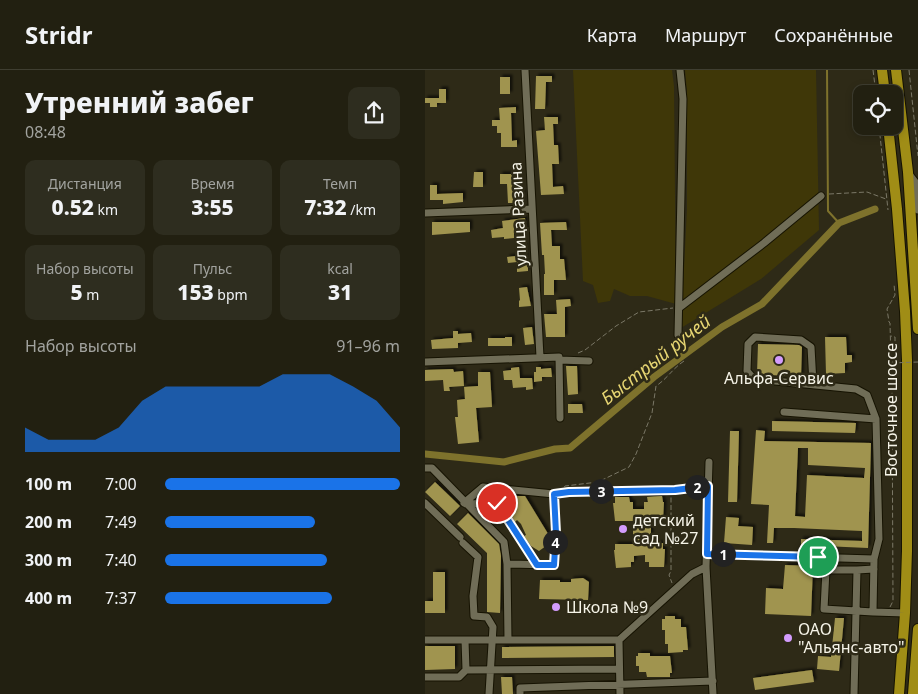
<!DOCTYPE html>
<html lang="ru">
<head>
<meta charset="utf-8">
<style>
  body { margin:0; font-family:"Noto Sans",sans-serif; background:#2e2d1f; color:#f1f3f6; height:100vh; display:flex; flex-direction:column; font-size:19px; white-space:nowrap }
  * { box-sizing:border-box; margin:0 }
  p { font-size:16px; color:#a2a39f }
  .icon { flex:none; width:28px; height:28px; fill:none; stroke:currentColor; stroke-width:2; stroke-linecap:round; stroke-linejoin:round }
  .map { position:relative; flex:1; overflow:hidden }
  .details { display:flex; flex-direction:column; background:#222011; width:425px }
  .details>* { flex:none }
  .buttons { position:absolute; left:428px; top:15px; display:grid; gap:10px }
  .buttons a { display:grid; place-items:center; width:50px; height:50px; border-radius:10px; background:#222011; box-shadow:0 2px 8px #0003,0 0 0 1px #3f3e31; font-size:25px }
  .pin { position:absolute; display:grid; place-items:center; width:42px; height:42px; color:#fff; margin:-21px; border:2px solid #fff; border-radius:50%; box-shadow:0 1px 5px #0007 }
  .km { position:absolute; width:25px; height:25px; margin:-12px; border-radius:50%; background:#222; color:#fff; font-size:14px; line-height:25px; text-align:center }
  .round { display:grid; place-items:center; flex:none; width:52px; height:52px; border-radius:10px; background:#2e2d1f }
  .head { display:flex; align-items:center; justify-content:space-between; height:85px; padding:0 25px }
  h1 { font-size:28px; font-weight:800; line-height:38px }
  .figures { display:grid; grid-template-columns:repeat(3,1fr); gap:8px; height:85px; padding:5px 25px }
  .figures div { display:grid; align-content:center; border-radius:10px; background:#2e2d1f; text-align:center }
  .figures b { font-size:21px; font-weight:800 }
  .figures small { font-size:14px; font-weight:400 }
  .figures p { font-size:14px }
  .chart { height:140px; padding:10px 25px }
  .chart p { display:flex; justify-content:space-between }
  .chart svg { width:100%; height:90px; margin-top:5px; fill:#1a73e8; opacity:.7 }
  ul { padding:0 25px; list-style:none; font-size:16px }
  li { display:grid; grid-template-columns:80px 60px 1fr; align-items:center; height:38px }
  li i { height:12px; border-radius:6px; background:#1a73e8 }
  header { display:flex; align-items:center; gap:30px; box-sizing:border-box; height:70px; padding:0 25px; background:#222011; border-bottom:1px solid #3f3e31 }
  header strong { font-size:24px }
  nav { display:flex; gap:28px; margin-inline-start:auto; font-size:18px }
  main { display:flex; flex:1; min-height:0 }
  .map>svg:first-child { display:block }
</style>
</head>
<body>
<header>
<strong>Stridr</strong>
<nav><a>Карта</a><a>Маршрут</a><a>Сохранённые</a></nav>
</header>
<main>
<section class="details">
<div class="head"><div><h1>Утренний забег</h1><p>08:48</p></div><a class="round"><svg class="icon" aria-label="share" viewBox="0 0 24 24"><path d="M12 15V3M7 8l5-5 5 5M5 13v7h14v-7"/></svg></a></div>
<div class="figures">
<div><p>Дистанция</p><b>0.52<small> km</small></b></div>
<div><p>Время</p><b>3:55</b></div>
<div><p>Темп</p><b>7:32<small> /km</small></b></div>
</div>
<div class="figures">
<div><p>Набор высоты</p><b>5<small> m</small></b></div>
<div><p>Пульс</p><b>153<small> bpm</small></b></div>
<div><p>kcal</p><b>31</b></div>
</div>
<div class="chart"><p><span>Набор высоты</span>91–96 m</p>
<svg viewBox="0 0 160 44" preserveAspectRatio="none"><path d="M0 44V32L10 38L20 38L30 38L40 32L50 19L60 12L70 12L80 12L90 12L100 12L110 6L120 6L130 6L140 12L150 19L160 32V44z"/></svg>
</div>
<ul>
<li><b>100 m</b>7:00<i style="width:100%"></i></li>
<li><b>200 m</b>7:49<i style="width:64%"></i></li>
<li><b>300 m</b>7:40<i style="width:69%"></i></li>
<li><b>400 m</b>7:37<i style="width:71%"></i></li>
</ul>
</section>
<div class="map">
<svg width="493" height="624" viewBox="0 0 493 624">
  <defs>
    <filter id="shadow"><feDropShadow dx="2.5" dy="-2.5" stdDeviation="1" flood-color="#0009"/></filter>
  </defs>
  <rect width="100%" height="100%" fill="#2e2a17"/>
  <path fill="#3f3708" d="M 148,0 L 247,0 L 249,16 L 251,234 L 222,226 L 205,226 L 189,219 L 185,231 L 173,233 L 168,215 L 158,211 Z
    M 260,0 L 391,0 L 394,160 L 336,209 L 256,258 L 262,139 L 262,22 Z"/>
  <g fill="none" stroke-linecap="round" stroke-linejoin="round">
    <path stroke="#7e722c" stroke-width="2" d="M 402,0 L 403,141 L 414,153"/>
    <path stroke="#7e722c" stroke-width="7" d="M 0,384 L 79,392 L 130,379 L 145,378 L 229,307 L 297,257 L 337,234 L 414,153 L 450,139"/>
  </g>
  <path fill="#a0944f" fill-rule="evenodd" filter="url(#shadow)" d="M 111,6 L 127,6 L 127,12 L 121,12 L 120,39 L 110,39 Z
    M 75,7 L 85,7 L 85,24 L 75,24 Z
    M 14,19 L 21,19 L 21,33 L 12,33 L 12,37 L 5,37 L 5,33 L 0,33 L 0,28 L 14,28 Z
    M 91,37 L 91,43 L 86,43 L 87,71 L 92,70 L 92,77 L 76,77 L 76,63 L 72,63 L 72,56 L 67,56 L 67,50 L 75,50 L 74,38 Z
    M 119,47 L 133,47 L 133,54 L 128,54 L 129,75 L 133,75 L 134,94 L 127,94 L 128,117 L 138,116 L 139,124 L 116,125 L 111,61 L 120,60 Z
    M 49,102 L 58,102 L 58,117 L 48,117 Z
    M 75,104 L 87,104 L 88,122 L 98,122 L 98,133 L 83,133 L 82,114 L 75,114 Z
    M 5,115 L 12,115 L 12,124 L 38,123 L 38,132 L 18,134 L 18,130 L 5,130 Z
    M 100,148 L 101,163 L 89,163 L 89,168 L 79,169 L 79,167 L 67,168 L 66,160 L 78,158 L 77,151 Z
    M 7,152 L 45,152 L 45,162 L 7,165 Z
    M 141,152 L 142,160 L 126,160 L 127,176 L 135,176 L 135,189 L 139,189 L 141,210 L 129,210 L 129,225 L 119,225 L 119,204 L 120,204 L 119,185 L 117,185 L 115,153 Z
    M 100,173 L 101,195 L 103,195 L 103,201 L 92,202 L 92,192 L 83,193 L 82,187 L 91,186 L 91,174 Z
    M 102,217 L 106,236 L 94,237 L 94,231 L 95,230 L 94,218 Z
    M 145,229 L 146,236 L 140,237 L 140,267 L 121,267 L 119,244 L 132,244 L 131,230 Z
    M 107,257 L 109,274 L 100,275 L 98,258 Z
    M 28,261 L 33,261 L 33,264 L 46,263 L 47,272 L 33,273 L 33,278 L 7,279 L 6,270 L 28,268 Z
    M 80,267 L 87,267 L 87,276 L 63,276 L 63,268 L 80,268 Z
    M 400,267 L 421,267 L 422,285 L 427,285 L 427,292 L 420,293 L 420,303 L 401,304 Z
    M 333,274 L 374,275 L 377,277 L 376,307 L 332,304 Z
    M 141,296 L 152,296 L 153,324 L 143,325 Z
    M 94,297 L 95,308 L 107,308 L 108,319 L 101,320 L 101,317 L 88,318 L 87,310 L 79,310 L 78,301 L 86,300 L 86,298 Z
    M 111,297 L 116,297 L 116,299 L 126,298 L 127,307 L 117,307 L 117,311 L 109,312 L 109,302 L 111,302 Z
    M 28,299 L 29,302 L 38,301 L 39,316 L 24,317 L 25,321 L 19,321 L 18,310 L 0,311 L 0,300 Z
    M 53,302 L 65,302 L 67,337 L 51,338 L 54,372 L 33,374 L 30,347 L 33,347 L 32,330 L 40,329 L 39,317 L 53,316 Z
    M 143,334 L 157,334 L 158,343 L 143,343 Z
    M 347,351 L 431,353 L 430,363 L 347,361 Z
    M 331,360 L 340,361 L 339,371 L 446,373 L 443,478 L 376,475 L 376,469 L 437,471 L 437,461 L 369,458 L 349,458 L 348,473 L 342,473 L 344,435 L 326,434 ZM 373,378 L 383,378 L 383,395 L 440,398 L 439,408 L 382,405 L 380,447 L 370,446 Z
    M 305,361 L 314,361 L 312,432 L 303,432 Z
    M 10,412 L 35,436 L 25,446 L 0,422 Z
    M 92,426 L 100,426 L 125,467 L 125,473 L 114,481 L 106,476 L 99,466 L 101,465 L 96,454 L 92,450 L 90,452 L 84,441 L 85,441 L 81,432 Z
    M 237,426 L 238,432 L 239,432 L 238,450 L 226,450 L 226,473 L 238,473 L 238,479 L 240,479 L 239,497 L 224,497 L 224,492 L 220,492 L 220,485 L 209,486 L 209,492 L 206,492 L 206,497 L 191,498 L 189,480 L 190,480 L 190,474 L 208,474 L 208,451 L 190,451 L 188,433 L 190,433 L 190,427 L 204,427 L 205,432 L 208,432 L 208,439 L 219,439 L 219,432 L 223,432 L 222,427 Z
    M 43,443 L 74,474 L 76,486 L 75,543 L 62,542 L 62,483 L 32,454 Z
    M 301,447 L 314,448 L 313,456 L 328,457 L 327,475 L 299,473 Z
    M 360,495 L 388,496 L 386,546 L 340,544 L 341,518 L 358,519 Z
    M 8,502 L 20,502 L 20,543 L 0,543 L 0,531 L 8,531 Z
    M 158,508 L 164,512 L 163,530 L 114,529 L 115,510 L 135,510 L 135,512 L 146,512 L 146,509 Z
    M 240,546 L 250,546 L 250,549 L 256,549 L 256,557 L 261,557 L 263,580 L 258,580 L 258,582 L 243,583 L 243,574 L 240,574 L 240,560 L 237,560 L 237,549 L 240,549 Z
    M 410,548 L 419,548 L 414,601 L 392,599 L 393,586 L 406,587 Z
    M 0,576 L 30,576 L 30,599 L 0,600 Z
    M 189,576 L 189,587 L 77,588 L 77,577 Z
    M 213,583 L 225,583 L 225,586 L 245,586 L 247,603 L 245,603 L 245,607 L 222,607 L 221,602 L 214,602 L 214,596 L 211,596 L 211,586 L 213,586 Z
    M 387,600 L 389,612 L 330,620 L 328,608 Z
    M 76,607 L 87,607 L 88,624 L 77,624 Z"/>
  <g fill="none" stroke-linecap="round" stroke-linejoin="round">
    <defs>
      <path id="minor" d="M 100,0 L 115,287
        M 483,103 L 491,113 L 493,140
        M 0,143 L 106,139
        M 254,238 L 339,173 L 396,126
        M 253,265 L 258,29 L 255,0
        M 134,290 L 164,291
        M 0,292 L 134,287 L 135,348
        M 388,314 L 386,277 L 376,270 L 330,267 L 323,274 L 322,301 L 329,309 L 431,319 L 442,325 L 451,349 L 454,469 L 449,489 L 448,542 L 480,543
        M 359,342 L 451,349
        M 284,392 L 281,497 L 288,624
        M 0,398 L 7,398 L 79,472 L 82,494 L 83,570
        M 0,433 L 35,467
        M 39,433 L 58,417 L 129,424 L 131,463 L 129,495 L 82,494
        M 41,434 L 72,433 L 112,495
        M 38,473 L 53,487 L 48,526 L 49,546 L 62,547 L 68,557 L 64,624
        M 281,484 L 449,489
        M 432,500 L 401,500 L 399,539 L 448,542
        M 0,570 L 194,570 L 195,624
        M 40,570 L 41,600 L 194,599
        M 194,570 L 267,504 L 281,497
        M 0,607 L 34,607 L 41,600
        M 95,624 L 95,618 L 288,611
        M 429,624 L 432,500 L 449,499"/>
      <path id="highway" d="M 457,0 L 460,24
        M 471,0 L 483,102 L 493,259
        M 463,56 L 472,139 L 480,241 L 482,290 L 482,481 L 480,543 L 474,624
        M 488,624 L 493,559"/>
    </defs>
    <use href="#minor" stroke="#161302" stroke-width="9"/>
    <use href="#highway" stroke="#161302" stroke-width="12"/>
    <path stroke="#7b7867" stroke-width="1" stroke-dasharray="5 2.5" stroke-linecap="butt" d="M 448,0 L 451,24
      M 484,0 L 493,86
      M 454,56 L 463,140
      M 404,124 L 442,122 L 461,129
      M 249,276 L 251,273
      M 153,283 L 160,280 L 191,256 L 214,242 L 248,238
      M 466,293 L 465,253 L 464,252 L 462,239 L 470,225 L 469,214
      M 246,420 L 246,501 L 244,505 L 247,513
      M 135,423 L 140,416 L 173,412 L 204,397 L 211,384 L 227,343 L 231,316 C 243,308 247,299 259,291
      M 137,423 L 250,420 L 277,417
      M 465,537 L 468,531 L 467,314 L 470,314 L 468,291 L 470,287 L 470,267 L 466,266"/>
    <use href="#minor" stroke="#706d57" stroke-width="7"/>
    <use href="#highway" stroke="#a08d16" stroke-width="10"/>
    <path stroke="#7b7867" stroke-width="1" stroke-dasharray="5 2.5" stroke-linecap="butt" d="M 466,293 L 493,292"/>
  </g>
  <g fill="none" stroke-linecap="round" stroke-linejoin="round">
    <defs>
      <path id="route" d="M 72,433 L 112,495 L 129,495 L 131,463 L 129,424 L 144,422 L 250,420 L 283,416 L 282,484 L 393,487"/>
    </defs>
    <use href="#route" stroke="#fff" stroke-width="10"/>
    <use href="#route" stroke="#1a73e8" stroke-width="6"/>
  </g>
  <g fill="#d39cfd" stroke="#2e2a17" stroke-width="2">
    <circle cx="354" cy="290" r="5"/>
    <circle cx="198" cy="459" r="5"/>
    <circle cx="131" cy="537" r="5"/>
    <circle cx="363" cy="568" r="5"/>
  </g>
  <g text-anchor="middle" stroke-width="5" stroke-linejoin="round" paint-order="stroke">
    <g font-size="16" fill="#f6f4e8" stroke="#2e2a17">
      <text transform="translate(93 144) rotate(-93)" y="6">улица Разина</text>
      <text transform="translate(466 340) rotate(-90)" y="6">Восточное шоссе</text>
    </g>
    <g font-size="16" fill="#f6f4e8" stroke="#2e2a17" text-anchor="start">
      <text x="354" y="314" text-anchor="middle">Альфа-Сервис</text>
      <text x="208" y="456">детский<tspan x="208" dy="18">сад №27</tspan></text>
      <text x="141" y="543">Школа №9</text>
      <text x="373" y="565">ОАО<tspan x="373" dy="18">"Альянс-авто"</tspan></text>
    </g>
    <g font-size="18" font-style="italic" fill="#e6d572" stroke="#2e2a17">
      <text transform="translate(231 290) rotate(-38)" y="6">Быстрый ручей</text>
    </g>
  </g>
</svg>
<div class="buttons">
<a><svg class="icon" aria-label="locate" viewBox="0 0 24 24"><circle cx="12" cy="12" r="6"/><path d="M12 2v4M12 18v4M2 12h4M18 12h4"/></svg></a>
</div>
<div class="pin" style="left:393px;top:487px;background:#1e9e55"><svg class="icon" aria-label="arrive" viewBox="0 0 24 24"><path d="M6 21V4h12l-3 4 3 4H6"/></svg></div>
<div class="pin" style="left:72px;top:433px;background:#d93025"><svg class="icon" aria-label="check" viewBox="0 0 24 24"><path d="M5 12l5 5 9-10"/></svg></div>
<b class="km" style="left:298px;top:484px">1</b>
<b class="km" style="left:272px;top:417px">2</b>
<b class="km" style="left:176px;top:421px">3</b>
<b class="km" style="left:130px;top:472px">4</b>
</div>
</main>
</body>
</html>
